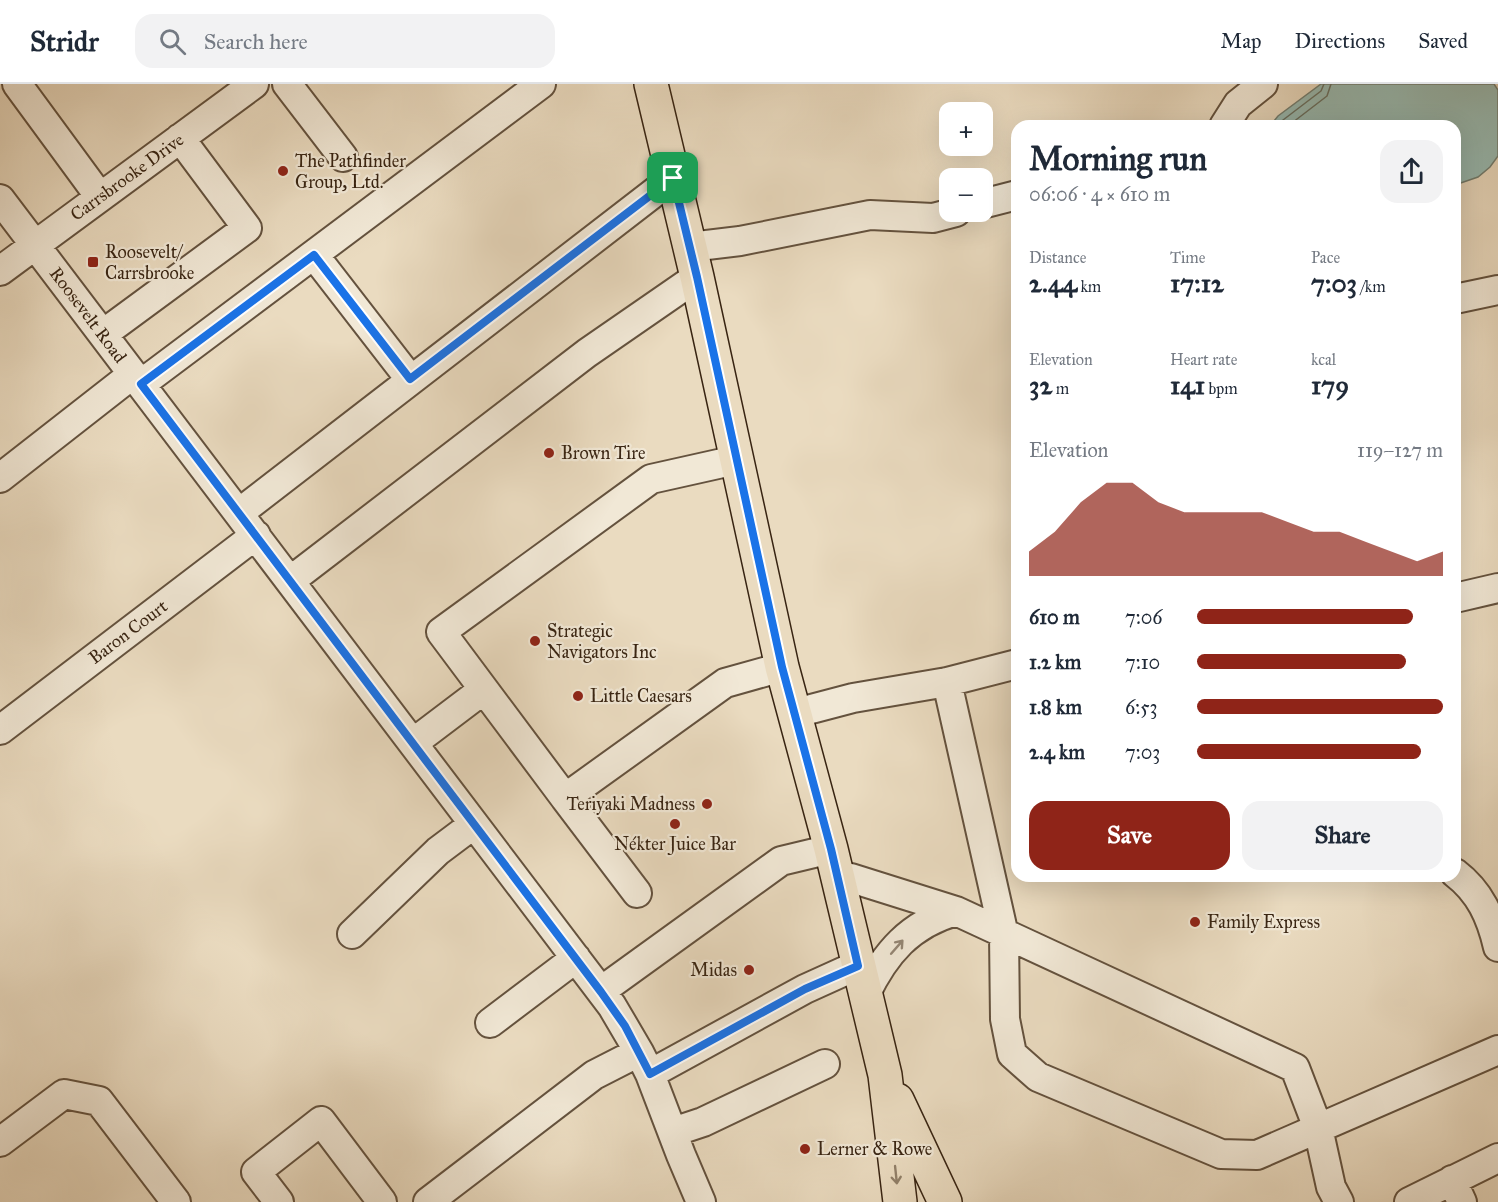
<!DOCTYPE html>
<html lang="en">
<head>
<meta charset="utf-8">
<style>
  body { margin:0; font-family:"IM FELL Great Primer",serif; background:#f2f2f3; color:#1f2937; height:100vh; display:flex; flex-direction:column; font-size:22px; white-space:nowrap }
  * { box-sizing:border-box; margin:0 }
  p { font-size:20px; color:#747a83 }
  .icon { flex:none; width:33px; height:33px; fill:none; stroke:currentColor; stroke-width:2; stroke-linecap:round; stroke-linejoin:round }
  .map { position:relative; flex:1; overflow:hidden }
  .sheet { position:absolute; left:1011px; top:36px; width:450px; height:762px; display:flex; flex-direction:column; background:#fff; border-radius:18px; box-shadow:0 6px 24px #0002 }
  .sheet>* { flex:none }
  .controls { position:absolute; left:939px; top:18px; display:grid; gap:12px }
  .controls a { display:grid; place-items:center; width:54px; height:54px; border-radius:12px; background:#fff; box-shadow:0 6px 24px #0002; font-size:30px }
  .pin { position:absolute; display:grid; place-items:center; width:51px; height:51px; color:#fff; margin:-26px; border-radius:12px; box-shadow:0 3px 9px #0006 }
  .round { display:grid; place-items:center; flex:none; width:63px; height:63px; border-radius:18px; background:#f2f2f3 }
  .overview { display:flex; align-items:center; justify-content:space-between; height:102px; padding:0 18px }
  h1 { font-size:33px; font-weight:700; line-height:45px }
  .metrics { display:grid; grid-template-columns:repeat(3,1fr); gap:9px; height:102px; padding:6px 18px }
  .metrics div { display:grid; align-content:center }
  .metrics b { font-size:26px; font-weight:700 }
  .metrics small { font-size:16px; font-weight:400 }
  .metrics p { font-size:16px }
  .chart { height:168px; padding:12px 18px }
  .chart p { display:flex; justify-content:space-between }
  .chart svg { width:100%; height:108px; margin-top:6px; fill:#8f2418; opacity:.7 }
  .cta { display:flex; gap:12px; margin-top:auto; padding:12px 18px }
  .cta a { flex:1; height:69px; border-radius:18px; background:#8f2418; color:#fff; font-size:24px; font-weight:700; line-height:69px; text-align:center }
  .cta a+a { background:#f2f2f3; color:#1f2937 }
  ul { padding:0 18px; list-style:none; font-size:20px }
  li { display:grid; grid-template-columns:96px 72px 1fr; align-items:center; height:45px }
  li i { height:15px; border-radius:8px; background:#8f2418 }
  header { display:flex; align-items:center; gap:36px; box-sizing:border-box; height:84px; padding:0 30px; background:#fff; border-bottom:2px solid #e0e1e3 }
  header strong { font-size:28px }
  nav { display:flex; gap:33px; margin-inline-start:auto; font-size:21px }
  .search { width:420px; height:54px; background:#f2f2f3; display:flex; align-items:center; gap:15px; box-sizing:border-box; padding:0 21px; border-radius:18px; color:#747a83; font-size:22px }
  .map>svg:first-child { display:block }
</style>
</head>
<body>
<header>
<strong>Stridr</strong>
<div class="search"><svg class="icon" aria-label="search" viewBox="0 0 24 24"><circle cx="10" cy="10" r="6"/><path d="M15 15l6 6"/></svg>Search here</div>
<nav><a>Map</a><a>Directions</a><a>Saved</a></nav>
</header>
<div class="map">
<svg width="1498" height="1118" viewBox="0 0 1498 1118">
  <rect width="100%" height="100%" fill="#eadbc0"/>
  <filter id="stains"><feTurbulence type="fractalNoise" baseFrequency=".00333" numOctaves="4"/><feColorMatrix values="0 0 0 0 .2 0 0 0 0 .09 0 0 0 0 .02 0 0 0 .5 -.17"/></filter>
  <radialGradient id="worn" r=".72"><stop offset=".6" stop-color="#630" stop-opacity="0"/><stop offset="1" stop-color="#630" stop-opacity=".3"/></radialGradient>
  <path fill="#98bbb3" stroke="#727f73" stroke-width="1.5" d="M 1321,0 L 1494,0 L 1498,6 L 1498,72 L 1490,83 L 1478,93 L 1455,101 L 1455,42 L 1270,42 L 1278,32 Z"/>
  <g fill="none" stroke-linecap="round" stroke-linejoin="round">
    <path stroke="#687062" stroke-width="1.5" d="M 1278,42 L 1283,36 L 1321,7 L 1324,0
      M 1288,42 L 1327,12 L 1331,0"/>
    <defs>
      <path id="minor" d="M 17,0 L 100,113
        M 287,0 L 343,73
        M 1224,42 L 1238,20 L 1263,0
        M 0,115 L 612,922 L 639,968 L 650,990 L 681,1071 L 701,1118
        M 982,120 L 1017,111
        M 690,163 L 740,157 L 870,131 L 933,134 L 956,128
        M 314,171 L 410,295
        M 0,187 L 254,0
        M 1455,215 L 1498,206
        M 103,250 L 247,144 L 180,54
        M 141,300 L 541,0
        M 736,376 L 651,395 L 441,548 L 565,714 L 725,599 L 782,583
        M 0,394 L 133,290
        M 239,429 L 673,94
        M 290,497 L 587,269 L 697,193
        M 1455,514 L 1498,504
        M 947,598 L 1004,851 L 1005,935 L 1012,970 L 1038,993 L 1221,1070 L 1257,1071 L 1498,966
        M 796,629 L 853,614 L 947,598 L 1017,580
        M 0,646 L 256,451
        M 413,659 L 483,606
        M 565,714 L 637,809
        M 1455,789 C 1480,808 1491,833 1498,863
        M 837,794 L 851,794 L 956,827 L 1295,984 L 1318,1044 L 1331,1103 L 1339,1118
        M 352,850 L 438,767 L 474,740
        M 601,907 L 781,777 L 831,765
        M 865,911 C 885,869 910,840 956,827
        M 490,939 L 576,874
        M 650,990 L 805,905 L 858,881
        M 673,1048 L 703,1038 L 825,980
        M 0,1058 L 64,1010 L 99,1017 L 176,1118
        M 1452,1096 L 1462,1118
        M 279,1118 L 256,1088 L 321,1037 L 382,1118
        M 428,1118 L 594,991 L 639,968
        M 1409,1118 L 1498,1074"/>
      <path id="major" d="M 651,0 L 697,193 L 782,583 L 831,765 L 885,991 L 900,1118
        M 897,1016 L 945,1118"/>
    </defs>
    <use href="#minor" stroke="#64523e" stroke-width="32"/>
    <use href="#major" stroke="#382412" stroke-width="36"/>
    <use href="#minor" stroke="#f1e8d6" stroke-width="28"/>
    <use href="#major" stroke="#eadbc0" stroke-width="33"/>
  </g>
  <defs><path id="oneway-shaft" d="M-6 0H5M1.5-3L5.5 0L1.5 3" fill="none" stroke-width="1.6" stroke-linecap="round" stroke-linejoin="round" transform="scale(1.5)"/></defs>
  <use stroke="#948674" href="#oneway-shaft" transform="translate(897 863) rotate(-49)"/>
  <use stroke="#918069" href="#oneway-shaft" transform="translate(896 1091) rotate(84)"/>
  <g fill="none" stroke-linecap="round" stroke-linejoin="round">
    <defs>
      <path id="route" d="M 673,94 L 697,193 L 782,583 L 831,765 L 858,882 L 805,905 L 650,990 L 625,942 L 601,908 L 141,300 L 314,171 L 410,295 Z"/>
    </defs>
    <use href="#route" stroke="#fff" stroke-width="12"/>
    <use href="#route" stroke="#1a73e8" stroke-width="8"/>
  </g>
  <g fill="#8f2418" stroke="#f1e8d6" stroke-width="2">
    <circle cx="283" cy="87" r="6"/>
    <rect x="87" y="172" width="12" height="12" rx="3"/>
    <circle cx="549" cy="369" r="6"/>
    <circle cx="535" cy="557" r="6"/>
    <circle cx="578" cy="612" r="6"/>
    <circle cx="707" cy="720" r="6"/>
    <circle cx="675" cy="740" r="6"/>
    <circle cx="1195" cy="838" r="6"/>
    <circle cx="749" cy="886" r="6"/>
    <circle cx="805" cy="1065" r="6"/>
  </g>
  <g text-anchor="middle" stroke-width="4.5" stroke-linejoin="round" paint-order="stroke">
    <g font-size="18" fill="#382412" stroke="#f1e8d6" text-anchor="start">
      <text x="295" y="83">The Pathfinder<tspan x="295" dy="21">Group, Ltd.</tspan></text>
      <text x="105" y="174">Roosevelt/<tspan x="105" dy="21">Carrsbrooke</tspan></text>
      <text x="561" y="375">Brown Tire</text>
      <text x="547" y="553">Strategic<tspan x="547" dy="21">Navigators Inc</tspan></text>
      <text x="590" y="618">Little Caesars</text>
      <text x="695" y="726" text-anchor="end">Teriyaki Madness</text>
      <text x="675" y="766" text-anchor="middle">Nékter Juice Bar</text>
      <text x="1207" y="844">Family Express</text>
      <text x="737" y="892" text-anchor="end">Midas</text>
      <text x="817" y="1071">Lerner &amp; Rowe</text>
    </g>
    <g font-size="18" fill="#382412" stroke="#f1e8d6">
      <text transform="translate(127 93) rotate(-36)" y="6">Carrsbrooke Drive</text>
      <text transform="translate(88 231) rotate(53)" y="6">Roosevelt Road</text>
      <text transform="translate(128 548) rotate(-37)" y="6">Baron Court</text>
    </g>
  </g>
  <rect width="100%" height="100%" filter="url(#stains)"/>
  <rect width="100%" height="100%" fill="url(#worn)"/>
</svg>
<div class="controls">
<a>+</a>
<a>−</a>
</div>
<div class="pin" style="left:673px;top:94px;background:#1e9e55"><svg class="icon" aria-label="arrive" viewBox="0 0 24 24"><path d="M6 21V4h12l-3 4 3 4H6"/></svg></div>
<section class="sheet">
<div class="overview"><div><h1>Morning run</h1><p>06:06 · 4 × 610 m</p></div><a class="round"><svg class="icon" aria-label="share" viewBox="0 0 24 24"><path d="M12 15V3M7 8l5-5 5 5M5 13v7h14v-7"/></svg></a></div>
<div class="metrics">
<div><p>Distance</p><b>2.44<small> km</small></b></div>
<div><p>Time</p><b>17:12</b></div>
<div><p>Pace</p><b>7:03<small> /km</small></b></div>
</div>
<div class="metrics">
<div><p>Elevation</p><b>32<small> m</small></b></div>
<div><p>Heart rate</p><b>141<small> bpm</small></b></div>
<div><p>kcal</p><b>179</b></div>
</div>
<div class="chart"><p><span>Elevation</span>119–127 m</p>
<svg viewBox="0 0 160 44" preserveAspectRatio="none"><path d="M0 44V34L10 26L20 14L30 6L40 6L50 14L60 18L70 18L80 18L90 18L100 22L110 26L120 26L130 30L140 34L150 38L160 34V44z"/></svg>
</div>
<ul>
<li><b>610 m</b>7:06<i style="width:88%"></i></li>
<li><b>1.2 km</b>7:10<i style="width:85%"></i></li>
<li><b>1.8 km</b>6:53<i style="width:100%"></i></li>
<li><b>2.4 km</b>7:03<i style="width:91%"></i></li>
</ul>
<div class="cta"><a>Save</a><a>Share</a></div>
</section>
</div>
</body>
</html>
